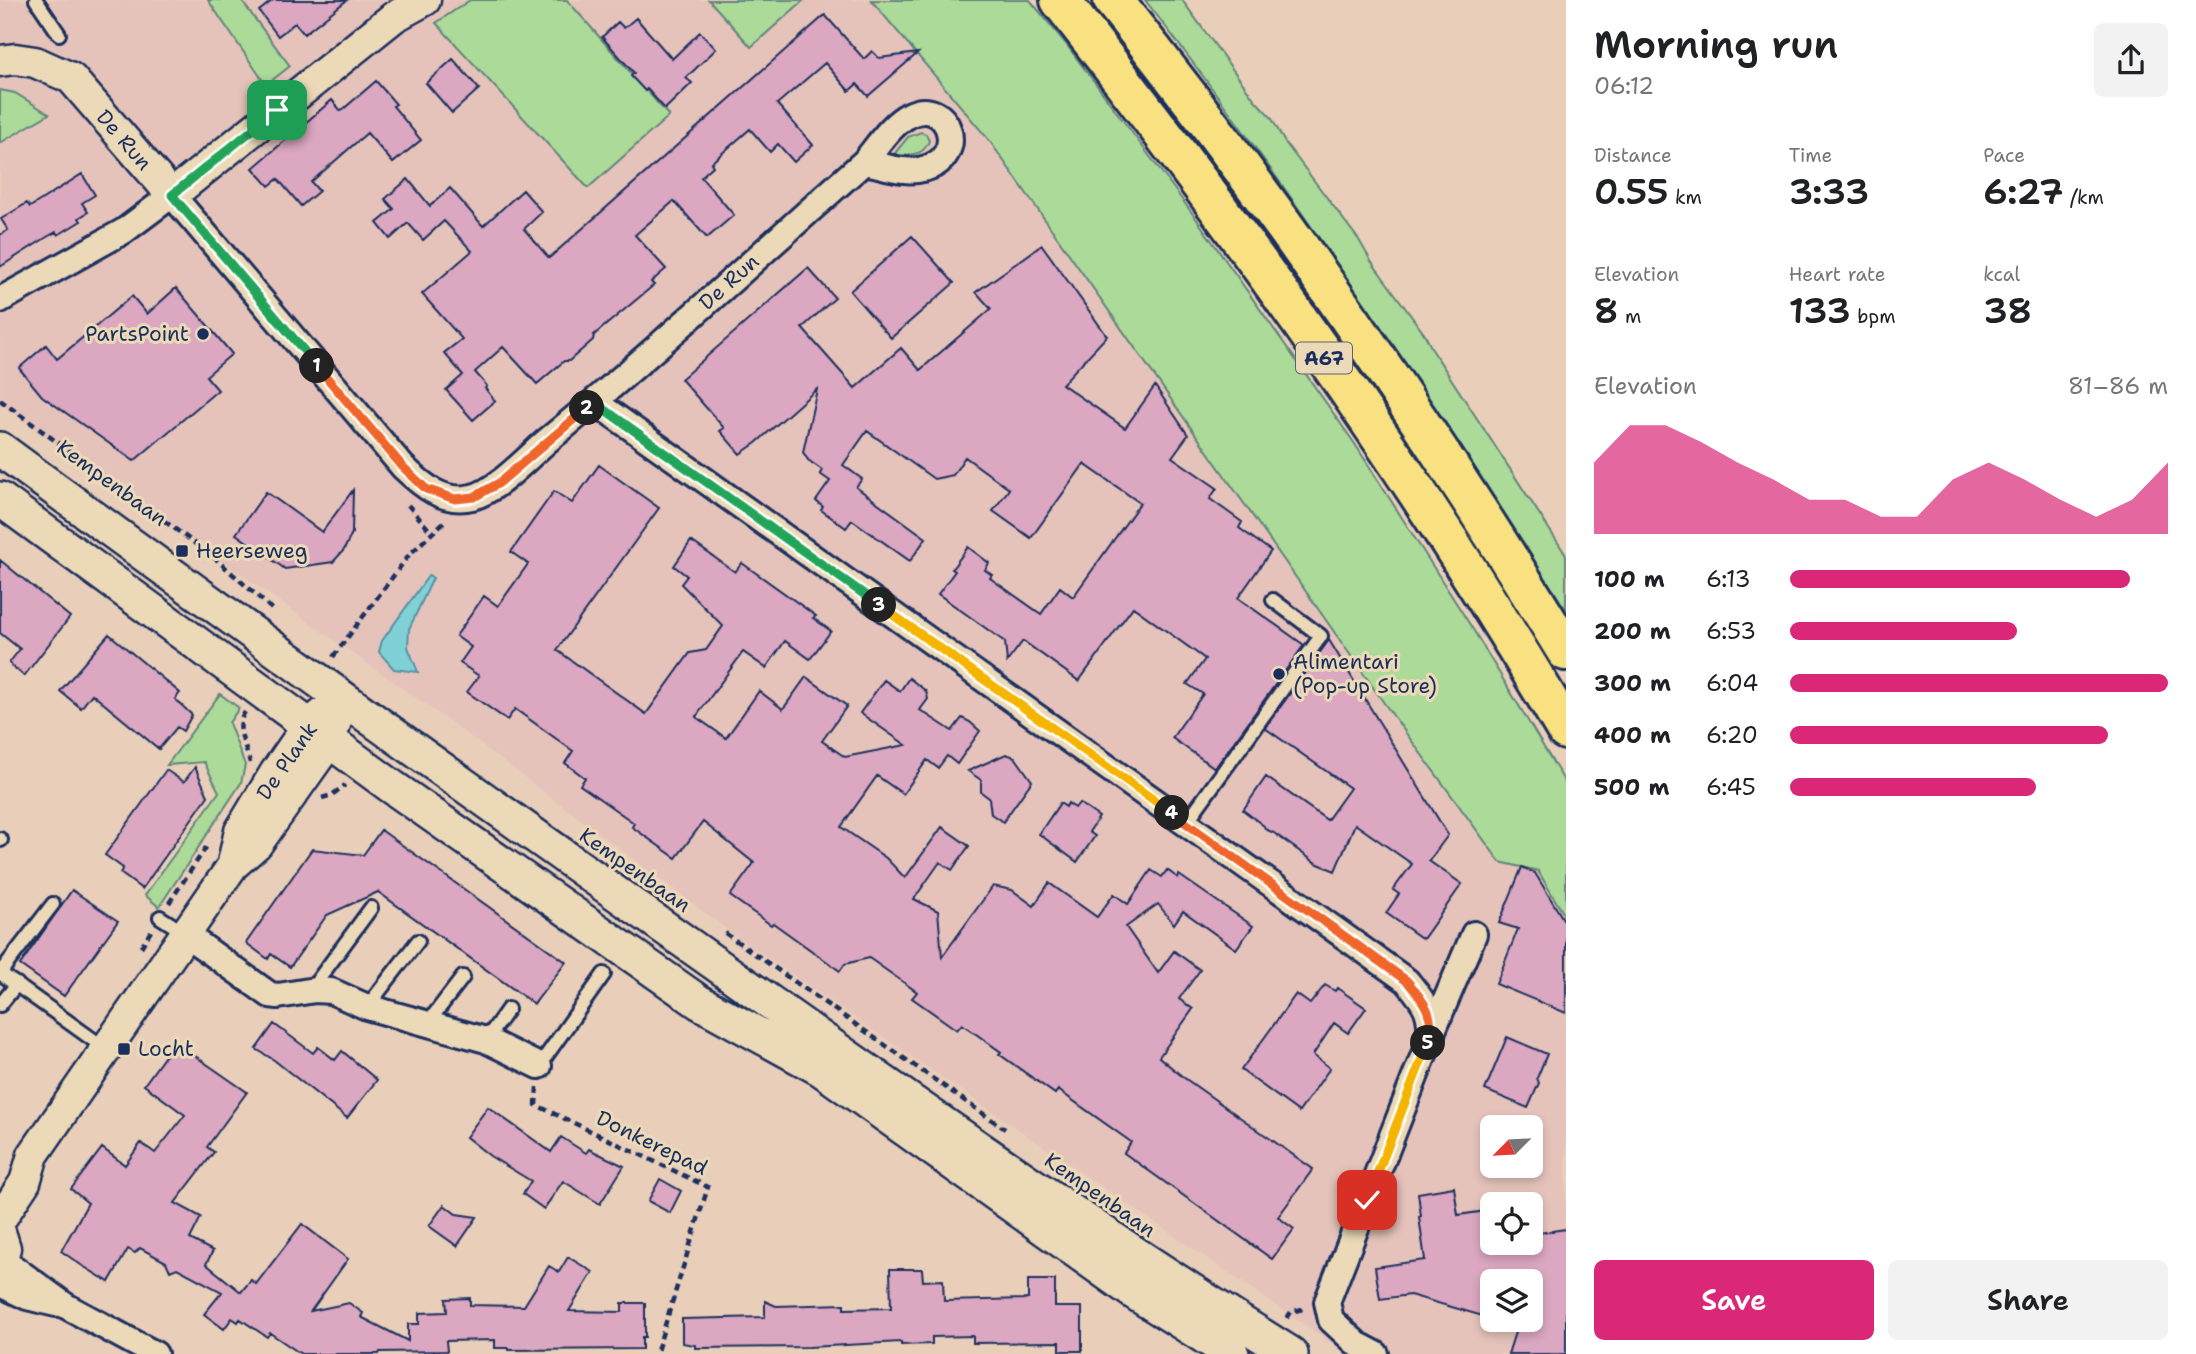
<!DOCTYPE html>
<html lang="en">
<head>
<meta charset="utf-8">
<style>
  body { margin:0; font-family:"Shantell Sans",sans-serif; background:#f2f2f2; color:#202124; height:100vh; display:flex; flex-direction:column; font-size:26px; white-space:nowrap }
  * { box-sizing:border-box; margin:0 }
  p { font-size:23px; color:#757577 }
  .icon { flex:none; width:38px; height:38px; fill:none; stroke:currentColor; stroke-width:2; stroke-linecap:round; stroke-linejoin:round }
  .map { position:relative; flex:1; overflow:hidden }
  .details { display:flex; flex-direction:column; background:#fff; width:630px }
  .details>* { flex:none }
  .needle { width:46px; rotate:246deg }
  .fabs { position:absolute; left:1480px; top:1115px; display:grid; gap:14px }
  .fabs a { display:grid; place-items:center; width:63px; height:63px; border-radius:10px; background:#fff; box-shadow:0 4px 10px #0003; font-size:35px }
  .pin { position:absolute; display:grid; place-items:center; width:60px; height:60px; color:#fff; margin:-30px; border-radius:14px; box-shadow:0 4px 10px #0006 }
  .km { position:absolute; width:35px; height:35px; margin:-18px; border-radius:50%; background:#222; color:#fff; font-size:19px; line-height:35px; text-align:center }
  .round { display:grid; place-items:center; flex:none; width:74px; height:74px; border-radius:10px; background:#f2f2f2 }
  .head { display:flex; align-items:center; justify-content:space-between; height:119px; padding:0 28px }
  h1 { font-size:38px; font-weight:600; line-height:52px }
  .metrics { display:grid; grid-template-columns:repeat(3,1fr); gap:10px; height:119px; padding:7px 28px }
  .metrics div { display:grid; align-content:center }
  .metrics b { font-size:35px; font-weight:600 }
  .metrics small { font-size:19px; font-weight:400 }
  .metrics p { font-size:19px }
  .chart { height:196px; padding:14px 28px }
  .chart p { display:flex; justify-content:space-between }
  .chart svg { width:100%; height:126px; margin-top:7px; fill:#db2777; opacity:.7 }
  .cta { display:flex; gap:14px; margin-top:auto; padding:14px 28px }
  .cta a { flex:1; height:80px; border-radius:10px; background:#db2777; color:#fff; font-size:28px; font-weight:600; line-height:80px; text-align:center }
  .cta a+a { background:#f2f2f2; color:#202124 }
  ul { padding:0 28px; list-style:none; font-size:23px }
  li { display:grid; grid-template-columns:112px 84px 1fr; align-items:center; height:52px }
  li i { height:18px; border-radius:9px; background:#db2777 }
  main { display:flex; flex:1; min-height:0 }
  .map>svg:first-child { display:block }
</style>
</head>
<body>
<main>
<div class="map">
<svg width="1566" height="1354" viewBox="0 0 1566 1354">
  <rect width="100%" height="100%" fill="#e9cfb9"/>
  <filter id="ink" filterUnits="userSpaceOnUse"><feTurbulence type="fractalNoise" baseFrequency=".0143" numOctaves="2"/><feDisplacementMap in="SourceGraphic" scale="14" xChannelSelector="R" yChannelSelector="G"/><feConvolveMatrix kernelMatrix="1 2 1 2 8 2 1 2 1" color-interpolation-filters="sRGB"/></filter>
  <g filter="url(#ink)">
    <path fill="#e5c3bb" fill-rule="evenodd" d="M 0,0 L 960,0 L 1566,909 L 1566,1354 L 1347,1354 L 744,942 L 453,724 L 0,404 ZM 1493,1127 L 1531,1127 L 1531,1166 L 1493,1166 ZM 1493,1204 L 1531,1204 L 1531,1242 L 1493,1242 ZM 1493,1281 L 1531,1281 L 1531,1320 L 1493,1320 Z"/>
    <path fill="#acda99" stroke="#64847c" stroke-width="2" d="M 208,0 L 241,0 L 290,66 L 266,85 Z
      M 470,0 L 567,0 L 669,116 L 588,188 L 436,23 Z
      M 709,0 L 804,0 L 751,47 Z
      M 871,0 L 1030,0 L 1066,44 L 1195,217 L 1355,444 L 1474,631 L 1566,784 L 1566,918 L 1538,871 L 1500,862 L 1384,703 L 989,140 Z
      M 1145,0 L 1182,0 L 1255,100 L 1271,117 L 1284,141 L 1359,240 L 1371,261 L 1425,335 L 1433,351 L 1566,555 L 1566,610 C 1431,403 1297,195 1145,0 Z
      M 0,90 L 15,93 L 49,114 L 0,143 Z
      M 921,132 L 926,134 L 929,141 C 923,156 913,154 898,156 L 895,153 L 908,137 Z
      M 220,694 L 239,708 L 229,723 L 245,765 L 241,783 L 159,907 L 145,895 L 219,792 L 204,762 L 167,765 Z"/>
    <path fill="#80d1d6" stroke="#5890a6" stroke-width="2" d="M 429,575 L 433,578 L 409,629 L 408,647 L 418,672 L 394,669 L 379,652 L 382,641 Z"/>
    <path fill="#dba7c1" stroke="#1b2f5e" stroke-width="2" d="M 273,0 L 347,0 L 304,34 L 295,23 L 278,36 L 259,11 Z
      M 825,15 L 864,59 L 872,51 L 879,58 L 918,53 L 868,96 L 857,84 L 849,91 L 825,63 L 777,104 L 813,145 L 794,162 L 778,144 L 770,152 L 750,129 L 711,163 L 713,166 L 701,177 L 734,215 L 707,238 L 674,201 L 635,235 L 666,269 L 651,282 L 654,285 L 594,335 L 593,340 L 569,361 L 564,361 L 537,384 L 503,347 L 475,372 L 487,386 L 485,388 L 495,401 L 473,420 L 446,390 L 463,375 L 444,353 L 462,339 L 422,294 L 472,251 L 444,221 L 423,240 L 408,223 L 390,239 L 377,223 L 394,209 L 385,199 L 408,179 L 430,206 L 450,188 L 483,226 L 523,190 L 542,212 L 524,229 L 549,258 Z
      M 636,18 L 672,59 L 700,32 L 716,49 L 686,78 L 692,83 L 665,109 L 647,89 L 645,91 L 631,76 L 634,73 L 602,37 L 618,22 L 624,28 Z
      M 453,59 L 479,89 L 452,113 L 426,83 Z
      M 376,81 L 396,104 L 393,106 L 421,140 L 393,163 L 367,133 L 311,182 L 319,191 L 301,206 L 278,179 L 269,186 L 253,168 L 332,100 L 341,111 Z
      M 82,174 L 95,195 L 82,203 L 88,212 L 79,218 L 81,221 L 58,235 L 56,232 L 47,237 L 0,267 L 0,235 L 8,230 L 1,219 L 27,203 L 30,207 Z
      M 912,236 L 954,283 L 891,338 L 850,291 Z
      M 1042,245 L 1107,336 L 1062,384 L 1125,428 L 1155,386 L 1188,435 L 1172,457 L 1217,488 L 1210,499 L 1242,522 L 1239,528 L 1271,551 L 1238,598 L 1304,645 L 1215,768 L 1172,738 L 1203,694 L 1187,684 L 1205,659 L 1133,607 L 1079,681 L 1023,641 L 1007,662 L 1005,642 L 938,594 L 955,571 L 952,569 L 968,547 L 989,563 L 985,570 L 992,575 L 990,578 L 1041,614 L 1060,587 L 1073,597 L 1140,503 L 1084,464 L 1031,538 L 993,511 L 1009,489 L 965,457 L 953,475 L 934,479 L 867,431 L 843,465 L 862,479 L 856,487 L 926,538 L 910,561 L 852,520 L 846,528 L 821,510 L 823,507 L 816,501 L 830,481 L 820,474 L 822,470 L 808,460 L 803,452 L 817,389 L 756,443 L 740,454 L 720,431 L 724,428 L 681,379 L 808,268 L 835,298 L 802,328 L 855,388 L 901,348 L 920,370 L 991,309 L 976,292 Z
      M 176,288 L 232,354 L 206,376 L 218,390 L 134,461 L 42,396 L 19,368 L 46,345 L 57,359 L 132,296 L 147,314 Z
      M 599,465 L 659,508 L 557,650 L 646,714 L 690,653 L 706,650 L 723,626 L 681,584 L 687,576 L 674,566 L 691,541 L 735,572 L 742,563 L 816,616 L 813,618 L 831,631 L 810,659 L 785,641 L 766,668 L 743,652 L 696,717 L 726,738 L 759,691 L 783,709 L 806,677 L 847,706 L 822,741 L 845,757 L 906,745 L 860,713 L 884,680 L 900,691 L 909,678 L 926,691 L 928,699 L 920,710 L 952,731 L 962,718 L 970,722 L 980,731 L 957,764 L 947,756 L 938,768 L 927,760 L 903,794 L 877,776 L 841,827 L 886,858 L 905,878 L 942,827 L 969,846 L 952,870 L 940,862 L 914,899 L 938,911 L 942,957 L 993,886 L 1012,890 L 1034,906 L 1049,883 L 1097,917 L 1114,894 L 1128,904 L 1151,870 L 1162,877 L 1167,870 L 1178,878 L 1179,875 L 1253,926 L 1236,949 L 1183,911 L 1174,924 L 1158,904 L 1126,927 L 1158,973 L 1174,951 L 1200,970 L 1179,999 L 1193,1009 L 1159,1057 L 1183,1077 L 1313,1169 L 1278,1217 L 1294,1229 L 1272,1259 L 1124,1153 L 1131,1142 L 1058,1090 L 1055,1094 L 999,1054 L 1001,1052 L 962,1024 L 957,1030 L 912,998 L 917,992 L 869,958 L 845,964 L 840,971 L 773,923 L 771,925 L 730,896 L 754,863 L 703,822 L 676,858 L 632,827 L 634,823 L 580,785 L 585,778 L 565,763 L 573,751 L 515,709 L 507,720 L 467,692 L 479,676 L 460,663 L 471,647 L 456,636 L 484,596 L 498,606 L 528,564 L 511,552 L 554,491 L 572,503 Z
      M 353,490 L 352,533 L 344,550 L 333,562 L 285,569 L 236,534 L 266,492 L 322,532 Z
      M 0,560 L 70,617 L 24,676 L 9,663 L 20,649 L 0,633 Z
      M 109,634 L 180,693 L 175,699 L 192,715 L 183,731 L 177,727 L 159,749 L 92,694 L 81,708 L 60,691 Z
      M 1329,640 L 1448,835 L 1429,861 L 1462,884 L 1423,939 L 1386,913 L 1399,894 L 1393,890 L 1412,864 L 1355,824 L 1335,871 L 1316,863 L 1274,833 L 1265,829 L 1264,826 L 1243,810 L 1266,777 L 1327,820 L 1350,788 L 1265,728 Z
      M 1006,754 L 1015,757 L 1032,781 L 1003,822 L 991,814 L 989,798 L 981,792 L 981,780 L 968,771 Z
      M 195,767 L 208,796 L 142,889 L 120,873 L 123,868 L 105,855 L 166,770 L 184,782 Z
      M 1060,803 L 1066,807 L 1068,803 L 1075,808 L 1079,803 L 1099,817 L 1089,832 L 1095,836 L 1077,862 L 1039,834 Z
      M 381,830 L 566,962 L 534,1004 L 378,892 L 327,915 L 290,967 L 271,954 L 268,959 L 246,943 L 312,849 L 363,855 Z
      M 1522,867 L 1535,873 L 1566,924 L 1566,1013 L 1496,984 L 1518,929 L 1499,923 Z
      M 72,890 L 118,921 L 64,996 L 20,965 Z
      M 1325,985 L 1335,991 L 1337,988 L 1366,1008 L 1348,1033 L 1334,1023 L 1313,1055 L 1330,1068 L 1299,1112 L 1241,1070 L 1296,994 L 1310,1004 Z
      M 274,1024 L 313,1053 L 318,1047 L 335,1060 L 342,1051 L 377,1080 L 347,1118 L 274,1060 L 256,1049 Z
      M 1507,1037 L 1547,1054 L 1537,1078 L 1539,1083 L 1528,1108 L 1485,1090 Z
      M 175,1042 L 247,1092 L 207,1147 L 214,1152 L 175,1203 L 201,1217 L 190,1239 L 213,1251 L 206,1264 L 241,1292 L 251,1280 L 256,1284 L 302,1224 L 348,1259 L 311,1311 L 349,1303 L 363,1313 L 361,1317 L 408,1341 L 408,1324 L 419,1324 L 419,1313 L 447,1312 L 446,1299 L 470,1298 L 470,1305 L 524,1306 L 549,1266 L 559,1272 L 568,1257 L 593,1272 L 569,1311 L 622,1312 L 622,1303 L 645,1303 L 645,1337 L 642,1337 L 642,1349 L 509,1350 L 509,1348 L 495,1348 L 495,1340 L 446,1341 L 447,1351 L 380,1352 L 379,1354 L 301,1354 L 270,1333 L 267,1337 L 240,1319 L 238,1322 L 232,1318 L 224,1329 L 204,1314 L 222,1292 L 177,1268 L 170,1271 L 166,1262 L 140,1248 L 135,1253 L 128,1249 L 109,1282 L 81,1265 L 61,1251 L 88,1203 L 71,1189 L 102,1148 L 125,1165 L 141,1143 L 155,1153 L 185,1115 L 144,1085 Z
      M 488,1107 L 551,1152 L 561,1137 L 586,1153 L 589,1149 L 624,1166 L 600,1204 L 563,1181 L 544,1209 L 523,1194 L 531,1181 L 490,1156 L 466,1137 Z
      M 660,1179 L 681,1191 L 670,1213 L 648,1201 Z
      M 1454,1187 L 1458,1215 L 1493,1210 L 1493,1242 L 1531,1242 L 1531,1234 L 1566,1229 L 1566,1354 L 1508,1354 L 1519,1320 L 1531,1320 L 1531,1281 L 1493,1281 L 1493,1319 L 1410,1295 L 1380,1299 L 1375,1267 L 1425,1260 L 1419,1217 L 1421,1216 L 1418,1193 Z
      M 444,1205 L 456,1214 L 477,1217 L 457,1246 L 429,1226 Z
      M 890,1269 L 922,1269 L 923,1281 L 943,1280 L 944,1301 L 1028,1299 L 1028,1280 L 1055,1280 L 1055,1307 L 1082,1307 L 1082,1351 L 1060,1351 L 1060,1342 L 973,1343 L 973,1336 L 932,1337 L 932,1344 L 901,1345 L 901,1342 L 809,1347 L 695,1348 L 695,1345 L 682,1343 L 682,1319 L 765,1317 L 765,1301 L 776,1306 L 844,1304 L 844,1309 L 891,1308 Z"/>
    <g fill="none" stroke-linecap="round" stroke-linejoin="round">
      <defs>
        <path id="service" d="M 36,0 L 59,34
          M 1186,823 L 1321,636 L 1273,600
          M 0,839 L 1,840
          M 53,904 L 0,973 L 106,1049
          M 160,917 L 185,933
          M 315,990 L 318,980 L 371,908
          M 0,1005 L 17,984
          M 367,1007 L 418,941
          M 427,1024 L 463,977
          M 486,1040 L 508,1009
          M 539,1066 L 604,974"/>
        <path id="minor" d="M 0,300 L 124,231 L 172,195 L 403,467 C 422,485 443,504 472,497 C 496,492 529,456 548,440 C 656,351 759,255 864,162 C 877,147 891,124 909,115 C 949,95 970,158 923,169 C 904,174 883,165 864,162
          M 595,402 L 1407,981 C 1424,1002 1432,1010 1430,1039 L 1327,1302 L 1331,1320 L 1357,1344 L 1376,1354
          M 185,934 L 270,995 L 278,996 L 315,990 L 331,991 L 367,1007 L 486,1040 L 539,1066
          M 1431,1035 L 1474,934
          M 3,1260 L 66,1306 L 155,1354
          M 0,1284 L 27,1297 L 56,1304"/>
        <path id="tertiary" d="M 0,61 L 15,59 L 35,62 L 71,78 L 172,195 L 394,17 L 425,0
          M 233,863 L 240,831 L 275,773 L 308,725 L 326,711
          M 0,1220 L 25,1182 L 33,1155 L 233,865 L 257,844 L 330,741 L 343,698
          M 0,1232 L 5,1248 L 0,1266"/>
        <path id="secondary" d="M 0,449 C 226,615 453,778 682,940 C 882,1082 1083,1224 1291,1354
          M 0,499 L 391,786 L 699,1002 L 821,1069 L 1135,1293 L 1232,1354"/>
        <path id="motorway" d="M 1060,0 C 1242,233 1416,475 1566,730
          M 1113,0 C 1278,206 1428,426 1566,651"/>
      </defs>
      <use href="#service" stroke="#1b2f5e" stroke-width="18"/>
      <use href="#minor" stroke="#1b2f5e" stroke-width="30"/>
      <use href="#tertiary" stroke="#1b2f5e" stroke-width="35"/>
      <use href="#secondary" stroke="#1b2f5e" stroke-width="38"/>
      <use href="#motorway" stroke="#1b2f5e" stroke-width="44"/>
      <path stroke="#1b2f5e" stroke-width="4.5" stroke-dasharray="7 5" stroke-linecap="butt" d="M 0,400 L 216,559 L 274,611
        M 408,505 L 432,533
        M 333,657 L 409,555 L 445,521
        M 245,712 C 234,727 246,746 250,763
        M 322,798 L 332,795 L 345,785
        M 169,903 L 209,843
        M 725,933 L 1005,1129
        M 141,947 L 151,931
        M 537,1087 L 536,1105 L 708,1187 L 656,1354
        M 1287,1318 L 1291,1312 L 1306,1308"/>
      <use href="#service" stroke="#ecd9b7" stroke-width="12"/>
      <use href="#minor" stroke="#ecd9b7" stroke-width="24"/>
      <use href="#tertiary" stroke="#ecd9b7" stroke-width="30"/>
      <use href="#secondary" stroke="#ecd9b7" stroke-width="33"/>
      <use href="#motorway" stroke="#f9e181" stroke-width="38"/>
    </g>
  </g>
  <g fill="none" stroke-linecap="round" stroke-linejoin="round" filter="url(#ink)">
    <defs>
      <path id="split-1" d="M 277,110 L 172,195 L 317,366"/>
      <path id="split-2" d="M 317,366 L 403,467 L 426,489 L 455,499 L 474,497 L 499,483 L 587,408"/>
      <path id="split-3" d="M 587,408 L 594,402 L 879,605"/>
      <path id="split-4" d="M 879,605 L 1172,813"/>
      <path id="split-5" d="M 1172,813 L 1407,981 C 1423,1000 1437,1016 1428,1043"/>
      <path id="split-6" d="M 1367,1200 L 1428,1043"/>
    </defs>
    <use href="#split-1" stroke="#fff" stroke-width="14"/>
    <use href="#split-2" stroke="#fff" stroke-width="14"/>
    <use href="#split-3" stroke="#fff" stroke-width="14"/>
    <use href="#split-4" stroke="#fff" stroke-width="14"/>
    <use href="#split-5" stroke="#fff" stroke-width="14"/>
    <use href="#split-6" stroke="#fff" stroke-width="14"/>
    <use href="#split-1" stroke="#22a559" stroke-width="9"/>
    <use href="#split-2" stroke="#f0652b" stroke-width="9"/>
    <use href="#split-3" stroke="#22a559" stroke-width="9"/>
    <use href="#split-4" stroke="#f5b400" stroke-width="9"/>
    <use href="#split-5" stroke="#f0652b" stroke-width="9"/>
    <use href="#split-6" stroke="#f5b400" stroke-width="9"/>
  </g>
  <g fill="#1b2f5e" stroke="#ecd9b7" stroke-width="2.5">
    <circle cx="203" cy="334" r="7"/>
    <rect x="175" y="544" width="14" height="14" rx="3.5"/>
    <circle cx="1279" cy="674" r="7"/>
    <rect x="117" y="1042" width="14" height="14" rx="3.5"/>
  </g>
  <g text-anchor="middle" stroke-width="6" stroke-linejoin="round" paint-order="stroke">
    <rect fill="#ecd9b7" stroke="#5a6279" stroke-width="2" x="1296" y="342.5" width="56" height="31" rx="5"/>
    <g font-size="19" font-weight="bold" fill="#1b2f5e">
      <text x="1324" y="365">A67</text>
    </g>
    <g font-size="21" fill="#1b2f5e" stroke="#ecd9b7">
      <text transform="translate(124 140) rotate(49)" y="7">De Run</text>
      <text transform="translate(729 282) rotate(-42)" y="7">De Run</text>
      <text transform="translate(112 483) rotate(36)" y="7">Kempenbaan</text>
      <text transform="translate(287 761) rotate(-55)" y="7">De Plank</text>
      <text transform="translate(635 870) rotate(35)" y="7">Kempenbaan</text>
      <text transform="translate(652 1143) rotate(26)" y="7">Donkerepad</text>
      <text transform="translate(1100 1195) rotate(35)" y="7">Kempenbaan</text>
    </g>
    <g font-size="21" fill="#1b2f5e" stroke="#ecd9b7" text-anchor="start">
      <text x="189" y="341" text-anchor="end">PartsPoint</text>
      <text x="196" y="558">Heerseweg</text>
      <text x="1293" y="669">Alimentari<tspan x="1293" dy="24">(Pop-up Store)</tspan></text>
      <text x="138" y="1056">Locht</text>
    </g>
  </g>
</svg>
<div class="fabs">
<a><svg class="needle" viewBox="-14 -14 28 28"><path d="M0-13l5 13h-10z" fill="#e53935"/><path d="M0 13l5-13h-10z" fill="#757577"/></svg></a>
<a><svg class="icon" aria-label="locate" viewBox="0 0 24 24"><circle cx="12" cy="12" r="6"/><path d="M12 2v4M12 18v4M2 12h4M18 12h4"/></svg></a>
<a><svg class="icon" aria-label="layers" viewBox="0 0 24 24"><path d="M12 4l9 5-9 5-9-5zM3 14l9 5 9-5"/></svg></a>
</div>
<div class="pin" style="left:277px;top:110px;background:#1e9e55"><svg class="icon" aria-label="arrive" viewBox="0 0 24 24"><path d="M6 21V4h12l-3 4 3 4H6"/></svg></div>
<div class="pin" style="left:1367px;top:1200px;background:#d93025"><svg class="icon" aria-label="check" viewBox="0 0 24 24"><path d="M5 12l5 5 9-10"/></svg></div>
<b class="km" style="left:317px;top:366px">1</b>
<b class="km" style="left:587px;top:408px">2</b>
<b class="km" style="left:879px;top:605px">3</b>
<b class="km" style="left:1172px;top:813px">4</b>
<b class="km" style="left:1428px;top:1043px">5</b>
</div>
<section class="details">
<div class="head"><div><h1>Morning run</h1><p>06:12</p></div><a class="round"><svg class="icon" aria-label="share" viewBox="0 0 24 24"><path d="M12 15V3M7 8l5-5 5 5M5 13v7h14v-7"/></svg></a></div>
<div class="metrics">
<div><p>Distance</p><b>0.55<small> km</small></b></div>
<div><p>Time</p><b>3:33</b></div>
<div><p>Pace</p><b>6:27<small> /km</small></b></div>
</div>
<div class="metrics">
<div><p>Elevation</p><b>8<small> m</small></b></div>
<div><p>Heart rate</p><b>133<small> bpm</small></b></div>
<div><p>kcal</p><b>38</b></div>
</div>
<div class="chart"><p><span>Elevation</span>81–86 m</p>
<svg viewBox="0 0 160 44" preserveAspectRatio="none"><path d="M0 44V19L10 6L20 6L30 12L40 19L50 25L60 32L70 32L80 38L90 38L100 25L110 19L120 25L130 32L140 38L150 32L160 19V44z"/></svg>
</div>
<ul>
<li><b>100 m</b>6:13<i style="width:90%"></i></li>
<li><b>200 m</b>6:53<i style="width:60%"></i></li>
<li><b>300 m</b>6:04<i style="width:100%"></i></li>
<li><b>400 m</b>6:20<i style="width:84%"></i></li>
<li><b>500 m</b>6:45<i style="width:65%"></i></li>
</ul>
<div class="cta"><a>Save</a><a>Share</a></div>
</section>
</main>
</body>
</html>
